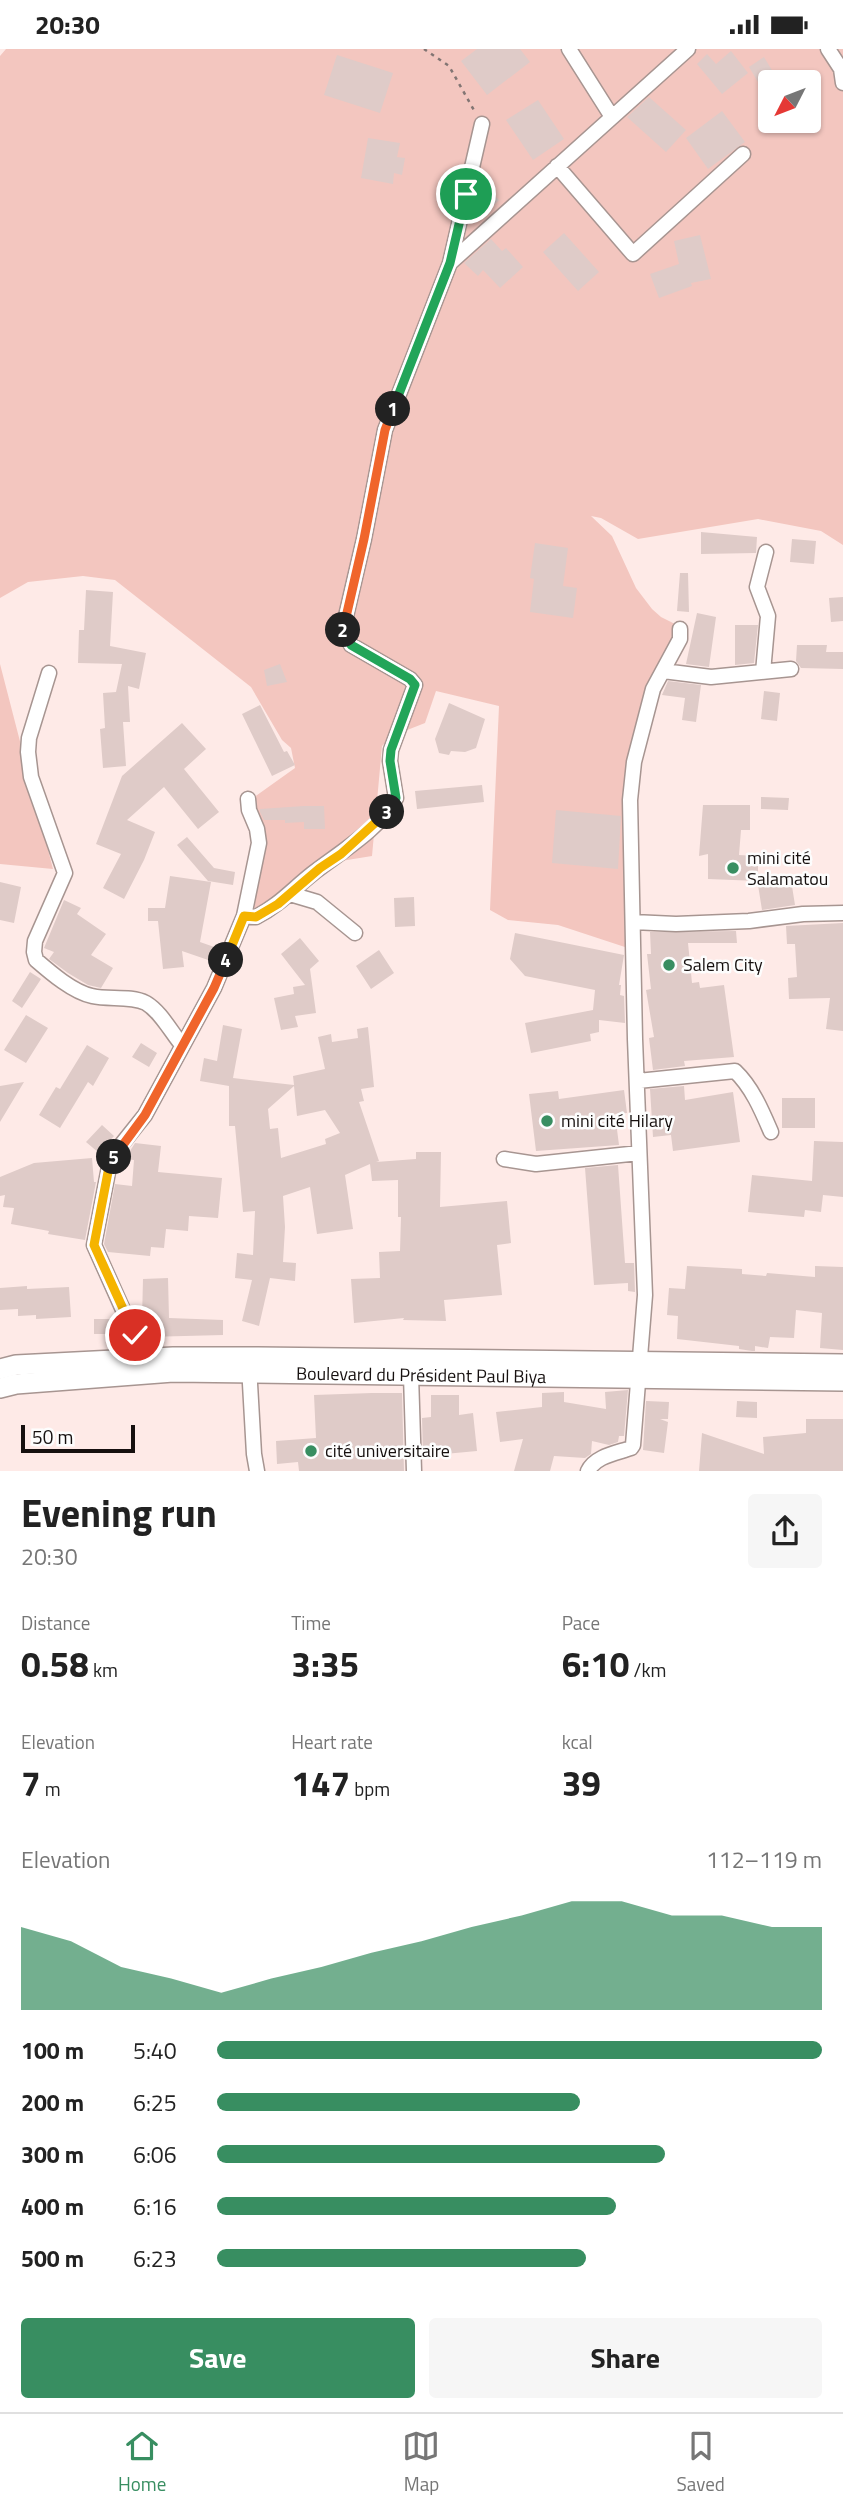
<!DOCTYPE html>
<html lang="en">
<head>
<meta charset="utf-8">
<style>
  body { margin:0; font-family:"Titillium Web",sans-serif; background:#f6f6f6; color:#222; height:100vh; display:flex; flex-direction:column; font-size:26px; white-space:nowrap }
  * { box-sizing:border-box; margin:0 }
  p { font-size:23px; color:#767676 }
  .icon { flex:none; width:38px; height:38px; fill:none; stroke:currentColor; stroke-width:2; stroke-linecap:round; stroke-linejoin:round }
  .map { position:relative; height:1422px; overflow:hidden }
  .details { display:flex; flex-direction:column; background:#fff; flex:1 }
  .details>* { flex:none }
  .needle { width:46px; rotate:228deg }
  .buttons { position:absolute; left:758px; top:21px; display:grid; gap:14px }
  .buttons a { display:grid; place-items:center; width:63px; height:63px; border-radius:7px; background:#fff; box-shadow:0 2px 5px #0004; font-size:35px }
  .scale { position:absolute; left:21px; bottom:18px; width:114px; box-sizing:border-box; padding-left:7px; border:4px solid #16100f; border-top:0; font-size:19px; line-height:24px; white-space:nowrap; color:#16100f; -webkit-text-stroke:5px #fdfdfd; paint-order:stroke }
  .pin { position:absolute; display:grid; place-items:center; width:60px; height:60px; color:#fff; margin:-30px; border:4px solid #fff; border-radius:50%; box-shadow:0 2px 7px #0007 }
  .km { position:absolute; width:35px; height:35px; margin:-18px; border-radius:50%; background:#222; color:#fff; font-size:19px; line-height:35px; text-align:center }
  .round { display:grid; place-items:center; flex:none; width:74px; height:74px; border-radius:7px; background:#f6f6f6 }
  .head { display:flex; align-items:center; justify-content:space-between; height:119px; padding:0 21px }
  h1 { font-size:38px; font-weight:700; line-height:52px }
  .stats { display:grid; grid-template-columns:repeat(3,1fr); gap:10px; height:119px; padding:7px 21px }
  .stats div { display:grid; align-content:center }
  .stats b { font-size:35px; font-weight:700 }
  .stats small { font-size:19px; font-weight:400 }
  .stats p { font-size:19px }
  .chart { height:196px; padding:14px 21px }
  .chart p { display:flex; justify-content:space-between }
  .chart svg { width:100%; height:126px; margin-top:7px; fill:#388e61; opacity:.7 }
  .action { display:flex; gap:14px; margin-top:auto; padding:14px 21px }
  .action a { flex:1; height:80px; border-radius:7px; background:#388e61; color:#fff; font-size:28px; font-weight:700; line-height:80px; text-align:center }
  .action a+a { background:#f6f6f6; color:#222 }
  ul { padding:0 21px; list-style:none; font-size:23px }
  li { display:grid; grid-template-columns:112px 84px 1fr; align-items:center; height:52px }
  li i { height:18px; border-radius:9px; background:#388e61 }
  .status { display:flex; justify-content:space-between; align-items:center; height:49px; padding:0 35px; background:#fff; direction:ltr }
  .status svg { height:19px; fill:currentColor }
  .dock { display:flex; justify-content:space-around; align-items:center; height:98px; border-top:2px solid #e0e0e0; background:#fff; font-size:19px; color:#767676 }
  .dock a { display:grid; justify-items:center; gap:4px }
  .dock .selected { color:#388e61 }
  .map>svg:first-child { display:block }
</style>
</head>
<body>
<div class="status"><b>20:30</b><svg viewBox="0 0 49 12"><path d="M0 12V9h3v3zM5 12V6h3v6zM10 12V3h3v9zM15 12V0h3v12zM26 1h20v11H26zM47 4h2v5h-2z"/></svg></div>
<div class="map">
<svg width="843" height="1422" viewBox="0 0 843 1422">
  <rect width="100%" height="100%" fill="#feeae7"/>
  <path fill="#f3c6bf" fill-rule="evenodd" d="M 6,0 L 843,0 L 843,496 L 821,482 L 758,470 L 638,490 L 601,469 L 591,467 L 612,487 L 636,539 L 652,560 L 661,568 L 683,579 L 663,617 L 634,713 L 634,901 L 558,876 L 508,871 L 490,861 L 499,657 L 436,642 L 425,674 L 392,687 L 382,697 L 372,807 L 341,812 L 289,845 L 244,867 L 259,794 L 250,751 L 295,719 L 291,699 L 282,691 L 251,638 L 115,531 L 83,527 L 28,533 L 0,549 L 0,7 ZM 770,33 L 808,33 L 808,72 L 770,72 Z
    M 0,615 L 53,820 L 0,815 Z"/>
  <path fill="#dfcbc8" fill-rule="evenodd" d="M 477,0 L 520,0 L 530,13 L 487,46 L 461,12 Z
    M 731,2 L 748,24 L 722,45 L 697,15 L 707,5 L 716,15 Z
    M 337,6 L 393,24 L 380,64 L 324,46 Z
    M 764,8 L 779,33 L 770,33 L 770,53 L 749,18 Z
    M 649,48 L 686,81 L 666,103 L 627,68 Z
    M 538,51 L 564,90 L 533,111 L 506,71 Z
    M 722,62 L 745,93 L 708,120 L 686,89 Z
    M 368,89 L 400,94 L 397,108 L 405,109 L 402,126 L 394,124 L 393,135 L 361,129 Z
    M 484,137 L 499,151 L 480,170 L 472,162 L 476,145 Z
    M 564,184 L 599,223 L 578,242 L 543,203 Z
    M 700,186 L 711,230 L 691,234 L 692,237 L 659,249 L 650,225 L 679,215 L 674,192 Z
    M 491,190 L 502,202 L 506,199 L 523,218 L 500,239 L 483,221 L 478,227 L 464,214 Z
    M 701,483 L 757,488 L 756,504 L 701,505 Z
    M 792,490 L 816,492 L 814,515 L 790,513 Z
    M 535,494 L 568,499 L 563,537 L 577,539 L 573,569 L 530,563 L 534,530 L 530,529 Z
    M 680,524 L 688,524 L 689,563 L 677,562 Z
    M 86,541 L 113,543 L 110,597 L 146,604 L 139,640 L 128,637 L 130,673 L 123,673 L 126,717 L 103,719 L 100,680 L 105,679 L 103,644 L 116,643 L 122,615 L 78,614 L 79,581 L 84,581 Z
    M 843,548 L 843,572 L 831,573 L 829,549 Z
    M 697,564 L 716,568 L 709,618 L 686,615 Z
    M 735,576 L 758,576 L 754,614 L 735,616 Z
    M 797,596 L 827,596 L 826,603 L 843,603 L 843,620 L 801,619 L 796,612 Z
    M 280,615 L 287,633 L 267,637 L 264,621 Z
    M 668,632 L 701,636 L 696,673 L 682,671 L 685,649 L 662,646 Z
    M 764,642 L 780,644 L 777,672 L 761,670 Z
    M 449,654 L 485,670 L 476,699 L 465,703 L 451,702 L 449,706 L 439,704 L 435,690 Z
    M 260,656 L 284,703 L 287,702 L 295,716 L 272,727 L 242,665 Z
    M 182,674 L 206,700 L 184,720 L 219,763 L 198,780 L 164,738 L 127,771 L 155,783 L 144,811 L 124,850 L 103,839 L 121,805 L 96,795 L 122,727 Z
    M 482,736 L 484,753 L 417,760 L 415,742 Z
    M 761,748 L 789,749 L 788,761 L 761,760 Z
    M 703,756 L 750,756 L 750,781 L 741,781 L 739,806 L 758,807 L 758,832 L 708,830 L 708,805 L 699,807 Z
    M 304,757 L 324,757 L 325,780 L 304,780 L 304,773 L 285,774 L 285,771 L 264,771 L 260,763 L 260,760 Z
    M 556,761 L 621,767 L 618,820 L 552,814 Z
    M 187,788 L 214,819 L 235,823 L 233,836 L 208,832 L 177,796 Z
    M 170,827 L 211,833 L 200,893 L 220,900 L 214,913 L 182,902 L 184,918 L 163,920 L 158,872 L 148,872 L 148,859 L 165,859 Z
    M 791,831 L 795,856 L 762,861 L 758,836 Z
    M 0,833 L 21,838 L 14,874 L 0,871 Z
    M 414,848 L 415,877 L 395,878 L 394,849 Z
    M 64,851 L 81,859 L 77,865 L 106,885 L 91,906 L 113,919 L 101,939 L 88,936 L 68,924 L 49,910 L 54,903 L 44,899 Z
    M 843,874 L 843,982 L 826,980 L 830,949 L 789,950 L 788,929 L 797,928 L 795,895 L 787,895 L 786,877 Z
    M 736,882 L 737,894 L 688,894 L 692,934 L 699,933 L 700,939 L 724,936 L 734,1008 L 684,1012 L 685,1017 L 653,1021 L 649,989 L 654,988 L 646,941 L 651,940 L 647,905 L 651,905 L 650,883 Z
    M 515,884 L 624,906 L 619,936 L 621,936 L 620,946 L 624,947 L 625,974 L 599,971 L 599,983 L 590,985 L 591,992 L 531,1004 L 525,974 L 593,961 L 595,941 L 525,927 L 510,910 Z
    M 300,889 L 319,912 L 310,920 L 316,964 L 295,967 L 298,978 L 281,981 L 274,949 L 294,945 L 293,938 L 305,936 L 281,905 Z
    M 379,901 L 394,924 L 371,940 L 356,917 Z
    M 30,923 L 41,930 L 22,959 L 12,952 Z
    M 26,966 L 48,979 L 26,1014 L 4,1001 Z
    M 223,976 L 242,980 L 233,1029 L 294,1036 L 293,1027 L 325,1020 L 318,988 L 331,985 L 332,993 L 358,989 L 357,980 L 368,978 L 374,1038 L 361,1040 L 364,1052 L 359,1053 L 379,1112 L 376,1113 L 416,1110 L 416,1103 L 441,1103 L 440,1158 L 507,1152 L 511,1194 L 497,1196 L 502,1246 L 444,1251 L 446,1272 L 403,1271 L 404,1269 L 354,1274 L 351,1230 L 380,1229 L 379,1203 L 400,1202 L 401,1168 L 398,1168 L 398,1131 L 372,1132 L 370,1115 L 345,1126 L 353,1180 L 317,1185 L 310,1138 L 283,1147 L 285,1178 L 283,1213 L 296,1214 L 295,1232 L 270,1229 L 259,1277 L 242,1272 L 252,1231 L 235,1229 L 237,1204 L 253,1206 L 255,1162 L 243,1163 L 235,1077 L 229,1077 L 229,1037 L 200,1032 L 204,1009 L 217,1012 ZM 294,1037 L 297,1067 L 325,1061 L 340,1084 L 325,1090 L 326,1095 L 281,1109 L 278,1079 L 270,1080 L 268,1060 Z
    M 141,994 L 157,1004 L 149,1018 L 132,1008 Z
    M 87,996 L 109,1009 L 93,1037 L 88,1033 L 60,1079 L 39,1066 L 56,1038 L 60,1040 Z
    M 24,1033 L 0,1073 L 0,1037 Z
    M 684,1037 L 685,1051 L 733,1043 L 740,1093 L 673,1102 L 671,1086 L 653,1088 L 650,1040 Z
    M 624,1041 L 627,1064 L 615,1065 L 619,1096 L 536,1102 L 529,1045 L 558,1042 L 559,1050 Z
    M 782,1049 L 815,1049 L 815,1079 L 782,1079 Z
    M 102,1076 L 114,1087 L 99,1104 L 86,1093 Z
    M 814,1092 L 843,1093 L 843,1148 L 823,1146 L 821,1163 L 805,1161 L 804,1168 L 748,1163 L 752,1126 L 812,1132 Z
    M 135,1094 L 161,1097 L 158,1123 L 222,1129 L 218,1169 L 189,1167 L 188,1182 L 166,1180 L 164,1199 L 151,1198 L 150,1207 L 108,1203 L 104,1195 L 115,1135 L 132,1137 L 134,1111 L 125,1110 Z
    M 92,1109 L 94,1133 L 96,1133 L 85,1191 L 48,1185 L 49,1182 L 11,1175 L 14,1159 L 3,1158 L 5,1146 L 0,1147 L 0,1128 L 34,1114 Z
    M 618,1116 L 625,1214 L 634,1214 L 635,1243 L 628,1242 L 628,1234 L 594,1236 L 585,1119 Z
    M 687,1217 L 742,1220 L 742,1225 L 766,1227 L 767,1224 L 815,1228 L 815,1217 L 843,1218 L 843,1301 L 820,1299 L 822,1264 L 796,1261 L 794,1289 L 770,1288 L 768,1299 L 755,1297 L 755,1302 L 752,1302 L 739,1300 L 739,1297 L 677,1290 L 678,1267 L 667,1266 L 669,1239 L 685,1240 Z
    M 168,1229 L 169,1269 L 223,1271 L 223,1286 L 146,1288 L 138,1270 L 142,1270 L 143,1230 Z
    M 27,1237 L 27,1240 L 69,1238 L 71,1268 L 36,1270 L 36,1266 L 18,1267 L 18,1260 L 0,1261 L 0,1239 Z
    M 94,1270 L 116,1270 L 123,1285 L 94,1285 Z
    M 628,1341 L 624,1387 L 619,1387 L 618,1393 L 609,1396 L 592,1392 L 591,1405 L 585,1409 L 554,1407 L 550,1422 L 514,1422 L 523,1390 L 500,1393 L 496,1363 L 542,1358 L 542,1344 L 564,1343 L 564,1353 L 606,1360 L 605,1343 Z
    M 372,1344 L 402,1344 L 404,1422 L 299,1422 L 298,1413 L 277,1415 L 276,1392 L 316,1389 L 314,1346 Z
    M 431,1346 L 459,1346 L 459,1366 L 473,1364 L 477,1402 L 423,1407 L 422,1369 L 431,1368 Z
    M 646,1352 L 669,1353 L 668,1370 L 660,1370 L 668,1373 L 664,1404 L 643,1401 Z
    M 737,1352 L 757,1353 L 757,1369 L 736,1368 Z
    M 806,1370 L 843,1370 L 843,1422 L 699,1422 L 702,1384 L 764,1405 L 763,1388 L 806,1384 Z"/>
  <g fill="none" stroke-linecap="round" stroke-linejoin="round">
    <defs>
      <path id="minor" d="M 569,0 L 612,68
        M 828,0 L 841,20 L 843,34
        M 557,117 L 633,205 L 743,105
        M 450,214 L 688,0
        M 663,622 L 711,628 L 791,620
        M 763,623 L 768,567 L 757,538 L 766,503
        M 49,624 L 29,689 L 28,703 L 31,728 L 65,824 L 35,892 L 34,903 L 36,911 C 51,924 73,943 92,947 C 109,951 130,946 146,954 C 161,963 171,983 182,996
        M 290,845 L 317,853 L 355,884
        M 244,867 L 256,868 C 278,857 293,840 312,825 C 336,806 383,778 396,749 L 390,712 L 391,701 L 415,636 L 410,630 L 351,596 L 343,580 L 364,490 L 385,381 L 450,214 L 482,75
        M 633,873 L 676,875 L 749,872 L 803,865 L 843,864
        M 638,1032 L 735,1022 C 752,1038 762,1062 771,1083
        M 504,1110 L 536,1115 L 639,1104
        M 145,1310 L 94,1196 L 109,1118 L 121,1096 L 145,1066 L 214,939 L 244,867 L 259,794 L 257,780 L 249,761 L 248,750
        M 249,1317 L 254,1405 L 257,1422
        M 411,1326 L 414,1422
        M 588,1422 C 595,1407 617,1404 631,1399 L 633,1396 L 645,1246 L 635,990 L 630,751 L 634,713 L 653,640 L 680,590 L 680,580"/>
      <g id="secondary">
        <path d="M 0,1320 L 16,1316 L 173,1308 L 258,1308 L 843,1315"/>
        <path id="s1" d="M 0,1339 L 16,1335 L 173,1323 L 843,1332"/>
      </g>
    </defs>
    <use href="#minor" stroke="#a79591" stroke-width="17"/>
    <use href="#secondary" stroke="#a79591" stroke-width="22"/>
    <path stroke="#827573" stroke-width="2.5" stroke-dasharray="3.5 5" stroke-linecap="butt" d="M 424,0 L 449,17 L 475,63"/>
    <use href="#minor" stroke="#fff" stroke-width="14"/>
    <use href="#secondary" stroke="#fff" stroke-width="19"/>
  </g>
  <g fill="none" stroke-linecap="round" stroke-linejoin="round">
    <defs>
      <path id="split-1" d="M 393,360 L 450,214 L 466,145"/>
      <path id="split-2" d="M 343,581 L 364,490 L 385,381 L 393,360"/>
      <path id="split-3" d="M 343,581 L 351,596 L 410,630 L 415,636 L 391,701 L 390,712 L 396,749 L 387,763"/>
      <path id="split-4" d="M 226,911 L 244,867 L 256,868 L 278,855 L 320,819 L 341,805 L 387,763"/>
      <path id="split-5" d="M 114,1108 L 145,1066 L 214,939 L 226,911"/>
      <path id="split-6" d="M 114,1108 L 109,1118 L 94,1196 L 135,1286"/>
    </defs>
    <use href="#split-1" stroke="#fff" stroke-width="14"/>
    <use href="#split-2" stroke="#fff" stroke-width="14"/>
    <use href="#split-3" stroke="#fff" stroke-width="14"/>
    <use href="#split-4" stroke="#fff" stroke-width="14"/>
    <use href="#split-5" stroke="#fff" stroke-width="14"/>
    <use href="#split-6" stroke="#fff" stroke-width="14"/>
    <use href="#split-1" stroke="#22a559" stroke-width="9"/>
    <use href="#split-2" stroke="#f0652b" stroke-width="9"/>
    <use href="#split-3" stroke="#22a559" stroke-width="9"/>
    <use href="#split-4" stroke="#f5b400" stroke-width="9"/>
    <use href="#split-5" stroke="#f0652b" stroke-width="9"/>
    <use href="#split-6" stroke="#f5b400" stroke-width="9"/>
  </g>
  <g fill="#388e61" stroke="#fdfdfd" stroke-width="2.5">
    <circle cx="733" cy="819" r="7"/>
    <circle cx="669" cy="916" r="7"/>
    <circle cx="547" cy="1072" r="7"/>
    <circle cx="311" cy="1402" r="7"/>
  </g>
  <g text-anchor="middle" stroke-width="5" stroke-linejoin="round" paint-order="stroke">
    <g font-size="18" fill="#16100f" stroke="#fdfdfd" text-anchor="start">
      <text x="747" y="815">mini cité<tspan x="747" dy="21">Salamatou</tspan></text>
      <text x="683" y="922">Salem City</text>
      <text x="561" y="1078">mini cité Hilary</text>
      <text x="325" y="1408">cité universitaire</text>
    </g>
    <g font-size="18" fill="#16100f" stroke="#fdfdfd">
      <text dy="6" stroke="none"><textPath href="#s1" startOffset="422">Boulevard du Président Paul Biya</textPath></text>
    </g>
  </g>
</svg>
<div class="buttons">
<a><svg class="needle" viewBox="-14 -14 28 28"><path d="M0-13l5 13h-10z" fill="#e53935"/><path d="M0 13l5-13h-10z" fill="#767676"/></svg></a>
</div>
<div class="scale">50 m</div>
<div class="pin" style="left:466px;top:145px;background:#1e9e55"><svg class="icon" aria-label="arrive" viewBox="0 0 24 24"><path d="M6 21V4h12l-3 4 3 4H6"/></svg></div>
<div class="pin" style="left:135px;top:1286px;background:#d93025"><svg class="icon" aria-label="check" viewBox="0 0 24 24"><path d="M5 12l5 5 9-10"/></svg></div>
<b class="km" style="left:393px;top:360px">1</b>
<b class="km" style="left:343px;top:581px">2</b>
<b class="km" style="left:387px;top:763px">3</b>
<b class="km" style="left:226px;top:911px">4</b>
<b class="km" style="left:114px;top:1108px">5</b>
</div>
<section class="details">
<div class="head"><div><h1>Evening run</h1><p>20:30</p></div><a class="round"><svg class="icon" aria-label="share" viewBox="0 0 24 24"><path d="M12 15V3M7 8l5-5 5 5M5 13v7h14v-7"/></svg></a></div>
<div class="stats">
<div><p>Distance</p><b>0.58<small> km</small></b></div>
<div><p>Time</p><b>3:35</b></div>
<div><p>Pace</p><b>6:10<small> /km</small></b></div>
</div>
<div class="stats">
<div><p>Elevation</p><b>7<small> m</small></b></div>
<div><p>Heart rate</p><b>147<small> bpm</small></b></div>
<div><p>kcal</p><b>39</b></div>
</div>
<div class="chart"><p><span>Elevation</span>112–119 m</p>
<svg viewBox="0 0 160 44" preserveAspectRatio="none"><path d="M0 44V15L10 20L20 29L30 33L40 38L50 33L60 29L70 24L80 20L90 15L100 11L110 6L120 6L130 11L140 11L150 15L160 15V44z"/></svg>
</div>
<ul>
<li><b>100 m</b>5:40<i style="width:100%"></i></li>
<li><b>200 m</b>6:25<i style="width:60%"></i></li>
<li><b>300 m</b>6:06<i style="width:74%"></i></li>
<li><b>400 m</b>6:16<i style="width:66%"></i></li>
<li><b>500 m</b>6:23<i style="width:61%"></i></li>
</ul>
<div class="action"><a>Save</a><a>Share</a></div>
</section>
<nav class="dock">
<a class="selected"><svg class="icon" aria-label="home" viewBox="0 0 24 24"><path d="M3 11l9-7 9 7M6 9v11h12V9"/></svg>Home</a>
<a><svg class="icon" aria-label="map" viewBox="0 0 24 24"><path d="M3 6l6-2 6 2 6-2v14l-6 2-6-2-6 2zM9 4v14M15 6v14"/></svg>Map</a>
<a><svg class="icon" aria-label="saved" viewBox="0 0 24 24"><path d="M7 4h10v16l-5-4-5 4z"/></svg>Saved</a>
</nav>
</body>
</html>
